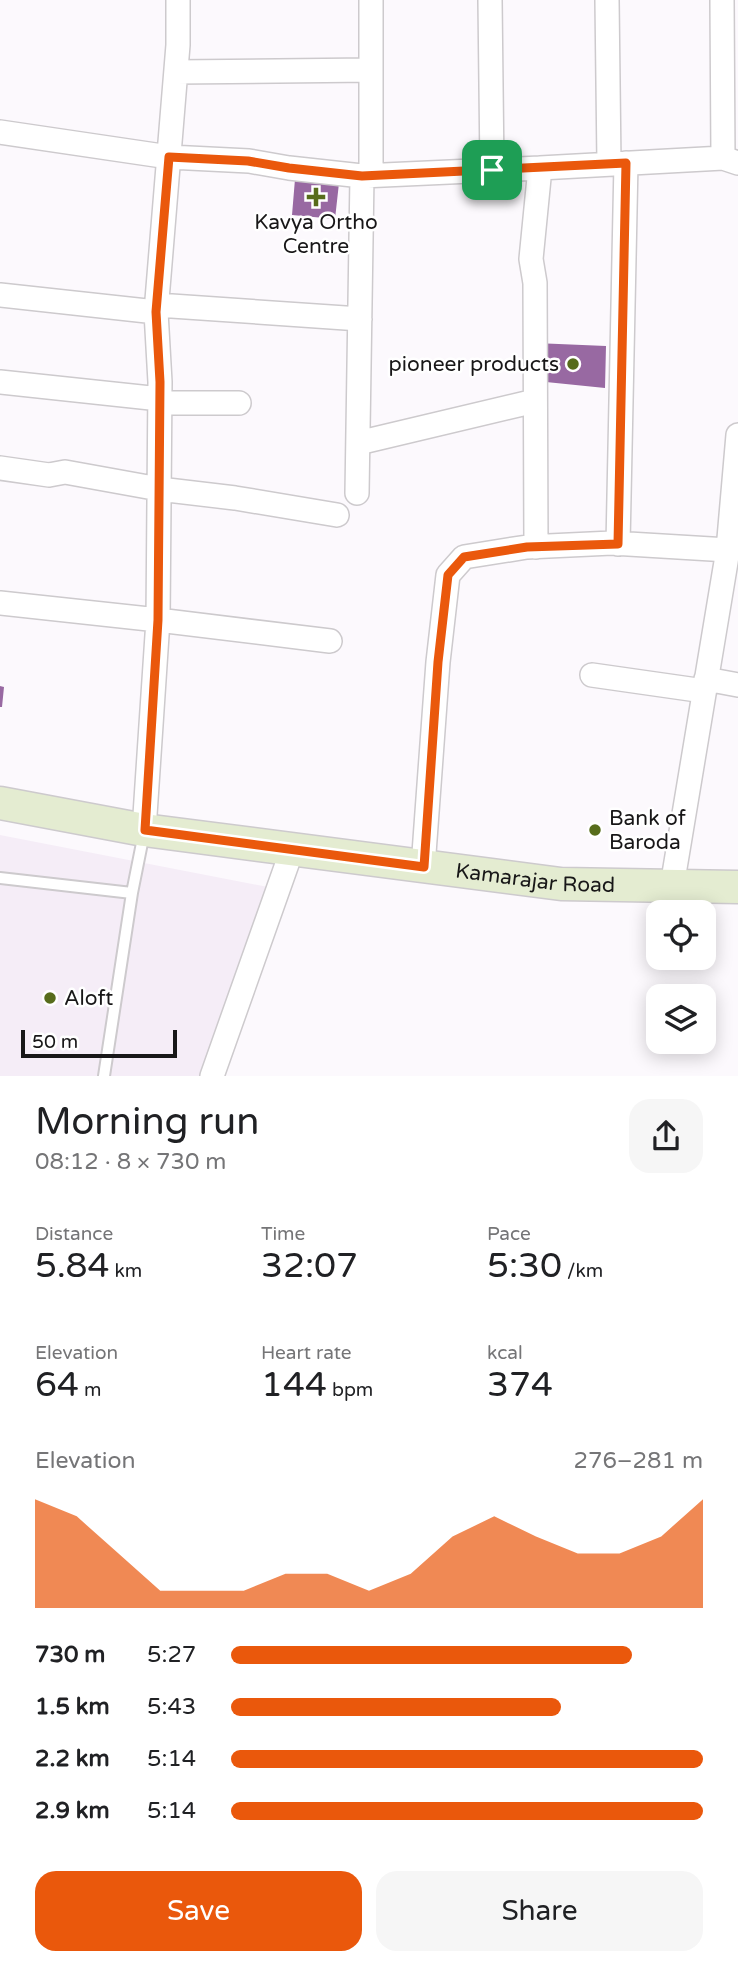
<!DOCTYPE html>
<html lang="en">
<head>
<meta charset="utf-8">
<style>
  body { margin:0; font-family:"Varela Round",sans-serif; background:#f6f6f6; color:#202124; height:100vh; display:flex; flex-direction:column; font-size:26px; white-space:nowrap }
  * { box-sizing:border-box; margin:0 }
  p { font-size:23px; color:#757577 }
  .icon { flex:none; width:38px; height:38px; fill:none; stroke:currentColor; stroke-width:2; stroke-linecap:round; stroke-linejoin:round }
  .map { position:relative; height:1076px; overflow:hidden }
  .drawer { display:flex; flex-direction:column; background:#fff; flex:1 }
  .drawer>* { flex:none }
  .tools { position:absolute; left:646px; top:900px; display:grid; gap:14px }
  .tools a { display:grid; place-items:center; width:70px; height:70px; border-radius:14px; background:#fff; box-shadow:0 4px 18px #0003; font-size:35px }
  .scale { position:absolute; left:21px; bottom:18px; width:156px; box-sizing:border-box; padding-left:7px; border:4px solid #181718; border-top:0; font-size:19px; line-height:24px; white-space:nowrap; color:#181718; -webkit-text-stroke:5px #fff; paint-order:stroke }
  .pin { position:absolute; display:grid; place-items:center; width:60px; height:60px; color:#fff; margin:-30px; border-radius:14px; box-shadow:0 4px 10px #0006 }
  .round { display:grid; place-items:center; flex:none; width:74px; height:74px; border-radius:21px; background:#f6f6f6 }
  .overview { display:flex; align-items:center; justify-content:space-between; height:119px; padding:0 35px }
  h1 { font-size:38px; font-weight:600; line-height:52px }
  .stats { display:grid; grid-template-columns:repeat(3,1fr); gap:10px; height:119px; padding:7px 35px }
  .stats div { display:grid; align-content:center }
  .stats b { font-size:35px; font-weight:600 }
  .stats small { font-size:19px; font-weight:400 }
  .stats p { font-size:19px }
  .chart { height:196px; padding:14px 35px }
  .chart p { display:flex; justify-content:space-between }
  .chart svg { width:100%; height:126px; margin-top:7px; fill:#ea580c; opacity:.7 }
  .action { display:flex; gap:14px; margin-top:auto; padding:14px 35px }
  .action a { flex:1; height:80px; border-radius:21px; background:#ea580c; color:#fff; font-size:28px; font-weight:600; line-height:80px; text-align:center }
  .action a+a { background:#f6f6f6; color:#202124 }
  ul { padding:0 35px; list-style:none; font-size:23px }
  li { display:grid; grid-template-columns:112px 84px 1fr; align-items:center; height:52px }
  li i { height:18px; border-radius:9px; background:#ea580c }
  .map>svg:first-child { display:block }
</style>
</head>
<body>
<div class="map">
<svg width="738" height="1076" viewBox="0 0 738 1076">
  <rect width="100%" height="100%" fill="#fcf9fd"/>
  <path fill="#f5edf7" d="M 0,835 L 268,887 L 202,1076 L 0,1076 Z"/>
  <path fill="#9869a2" d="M 295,179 L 339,183 L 335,219 L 292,215 Z
    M 535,343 L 606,346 L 605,388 L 546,382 Z
    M 0,686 L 4,687 L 2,707 L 0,707 Z"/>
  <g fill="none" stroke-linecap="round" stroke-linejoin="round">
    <defs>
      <path id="lane" d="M 0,878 L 132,893
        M 104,1076 L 132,893 L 144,833"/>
      <path id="street" d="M 371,0 L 371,175
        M 490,0 L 492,170
        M 607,0 L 609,164
        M 722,0 L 723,158
        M 176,72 L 371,70
        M 0,132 L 169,157 L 249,161 L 289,168 L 362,176 L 540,168 L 531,259 L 535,283 L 536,547
        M 540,168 L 723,158 L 738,163
        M 0,295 L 156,312
        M 157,305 L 360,319
        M 0,382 L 160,399
        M 160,403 L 239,403
        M 358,443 L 535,401
        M 0,468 L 49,475 L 65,472 L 159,489 L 235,498 L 337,515
        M 357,493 L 362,176
        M 618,544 L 626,163
        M 728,550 L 738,435
        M 0,603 L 158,620 L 330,641
        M 592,675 L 704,691
        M 706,679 L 738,685
        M 144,830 L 158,620 L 160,382 L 156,312 L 178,45 L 178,0
        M 423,867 L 438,662 L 448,575 L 464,557 L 527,547 L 612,543 L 728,550 L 672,886
        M 212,1076 L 292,850"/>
      <g id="secondary">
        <path id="s1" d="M 0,803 L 144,830 L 561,884 L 738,887"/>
      </g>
    </defs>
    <use href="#lane" stroke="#cdcacd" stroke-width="14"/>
    <use href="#street" stroke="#cdcacd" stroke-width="26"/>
    <use href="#secondary" stroke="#cdcacd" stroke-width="35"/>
    <use href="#lane" stroke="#fff" stroke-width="10"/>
    <use href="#street" stroke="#fff" stroke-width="23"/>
    <use href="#secondary" stroke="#e4ecd1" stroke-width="32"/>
  </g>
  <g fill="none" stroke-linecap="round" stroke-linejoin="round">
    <defs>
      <path id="route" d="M 169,157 L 248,161 L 289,168 L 362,176 L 626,163 L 618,544 L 527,547 L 464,557 L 448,575 L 438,662 L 424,867 L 145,830 L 158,620 L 160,382 L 156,312 Z"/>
    </defs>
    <use href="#route" stroke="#fff" stroke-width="14"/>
    <use href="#route" stroke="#ea580c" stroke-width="9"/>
  </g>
  <g fill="#576c1b" stroke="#fff" stroke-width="2.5">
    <path d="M312.5 186.5h7v7h7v7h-7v7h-7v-7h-7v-7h7z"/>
    <circle cx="573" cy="364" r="7"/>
    <circle cx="595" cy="830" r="7"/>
    <circle cx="50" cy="998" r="7"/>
  </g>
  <g text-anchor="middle" stroke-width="5" stroke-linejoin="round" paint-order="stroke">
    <g font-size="21" fill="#181718" stroke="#fff" text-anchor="start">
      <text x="316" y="229" text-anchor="middle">Kavya Ortho<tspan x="316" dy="24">Centre</tspan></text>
      <text x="559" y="371" text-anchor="end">pioneer products</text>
      <text x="609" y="825">Bank of<tspan x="609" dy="24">Baroda</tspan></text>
      <text x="64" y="1005">Aloft</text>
    </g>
    <g font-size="21" fill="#181718" stroke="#fff">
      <text dy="7" stroke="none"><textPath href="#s1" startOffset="541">Kamarajar Road</textPath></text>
    </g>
  </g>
</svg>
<div class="tools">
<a><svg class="icon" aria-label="locate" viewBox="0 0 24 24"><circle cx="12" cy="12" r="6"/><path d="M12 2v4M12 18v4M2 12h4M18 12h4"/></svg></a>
<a><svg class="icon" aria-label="layers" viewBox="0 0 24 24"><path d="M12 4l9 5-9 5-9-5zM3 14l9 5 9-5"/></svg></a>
</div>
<div class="scale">50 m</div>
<div class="pin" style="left:492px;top:170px;background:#1e9e55"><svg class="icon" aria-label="arrive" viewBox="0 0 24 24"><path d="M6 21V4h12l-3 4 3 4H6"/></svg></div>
</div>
<section class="drawer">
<div class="overview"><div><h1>Morning run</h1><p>08:12 · 8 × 730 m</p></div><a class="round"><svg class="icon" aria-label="share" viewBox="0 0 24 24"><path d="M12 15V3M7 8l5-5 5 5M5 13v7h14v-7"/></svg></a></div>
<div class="stats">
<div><p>Distance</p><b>5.84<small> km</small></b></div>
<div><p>Time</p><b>32:07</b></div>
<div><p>Pace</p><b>5:30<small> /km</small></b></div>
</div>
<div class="stats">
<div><p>Elevation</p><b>64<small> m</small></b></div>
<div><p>Heart rate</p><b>144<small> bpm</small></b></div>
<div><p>kcal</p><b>374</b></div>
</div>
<div class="chart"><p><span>Elevation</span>276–281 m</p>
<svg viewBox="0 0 160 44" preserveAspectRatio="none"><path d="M0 44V6L10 12L20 25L30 38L40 38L50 38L60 32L70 32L80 38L90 32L100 19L110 12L120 19L130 25L140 25L150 19L160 6V44z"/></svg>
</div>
<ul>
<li><b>730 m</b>5:27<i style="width:85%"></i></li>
<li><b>1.5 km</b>5:43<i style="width:70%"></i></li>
<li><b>2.2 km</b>5:14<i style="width:100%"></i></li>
<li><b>2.9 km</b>5:14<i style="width:100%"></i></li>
</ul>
<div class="action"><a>Save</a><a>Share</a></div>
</section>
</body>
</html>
